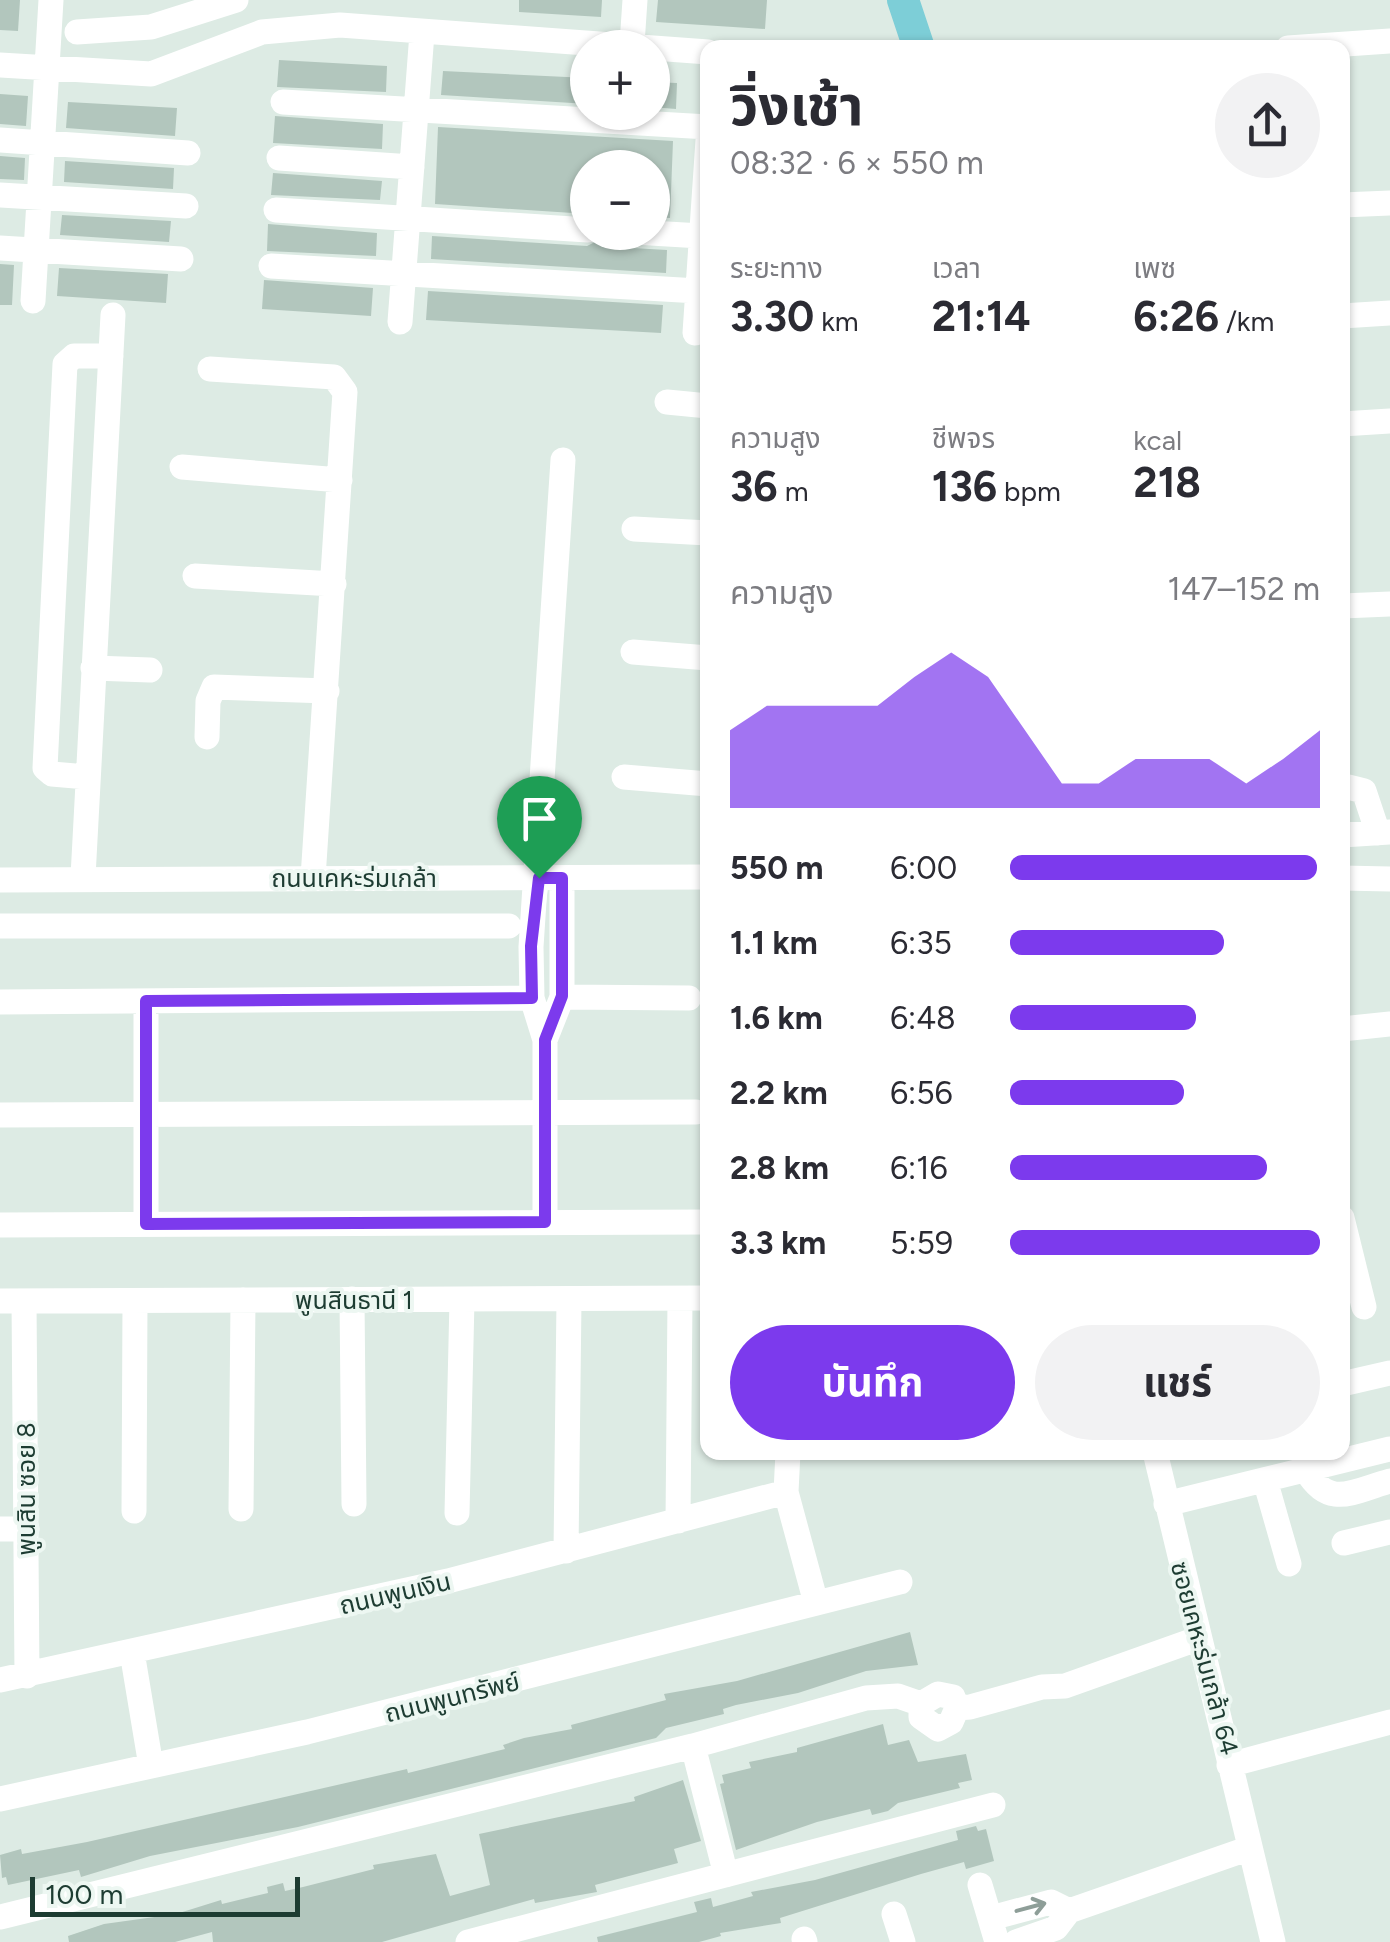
<!DOCTYPE html>
<html lang="th">
<head>
<meta charset="utf-8">
<style>
  body { margin:0; font-family:Figtree,"Noto Sans Thai",sans-serif; background:#f2f2f3; color:#2b2b33; height:100vh; display:flex; flex-direction:column; font-size:38px; white-space:nowrap }
  * { box-sizing:border-box; margin:0 }
  p { font-size:32px; color:#7c7c81 }
  .icon { flex:none; width:55px; height:55px; fill:none; stroke:currentColor; stroke-width:2; stroke-linecap:round; stroke-linejoin:round }
  .map { position:relative; flex:1; overflow:hidden }
  .sheet { position:absolute; left:700px; top:40px; width:650px; height:1420px; display:flex; flex-direction:column; background:#fff; border-radius:20px; box-shadow:0 2px 8px #0004 }
  .sheet>* { flex:none }
  .controls { position:absolute; left:570px; top:30px; display:grid; gap:20px }
  .controls a { display:grid; place-items:center; width:100px; height:100px; border-radius:50%; background:#fff; box-shadow:0 2px 8px #0004; font-size:50px }
  .scale { position:absolute; left:30px; bottom:25px; width:270px; box-sizing:border-box; padding-left:10px; border:5px solid #1d3c32; border-top:0; font-size:28px; line-height:35px; white-space:nowrap; color:#1d3c32; -webkit-text-stroke:8px #edf7f2; paint-order:stroke }
  .pin { position:absolute; display:grid; place-items:center; width:85px; height:85px; color:#fff; margin:-102px -42px; border-radius:50% 50% 50% 0; rotate:-45deg; box-shadow:0 0 10px #0007 }
  .pin .icon { rotate:45deg }
  .round { display:grid; place-items:center; flex:none; width:105px; height:105px; border-radius:52px; background:#f2f2f3 }
  .head { display:flex; align-items:center; justify-content:space-between; height:170px; padding:0 30px }
  h1 { font-size:55px; font-weight:700; line-height:75px }
  .figures { display:grid; grid-template-columns:repeat(3,1fr); gap:15px; height:170px; padding:10px 30px }
  .figures div { display:grid; align-content:center }
  .figures b { font-size:42px; font-weight:700 }
  .figures small { font-size:28px; font-weight:400 }
  .figures p { font-size:28px }
  .chart { height:280px; padding:20px 30px }
  .chart p { display:flex; justify-content:space-between }
  .chart svg { width:100%; height:180px; margin-top:10px; fill:#7c3aed; opacity:.7 }
  .cta { display:flex; gap:20px; margin-top:auto; padding:20px 30px }
  .cta a { flex:1; height:115px; border-radius:60px; background:#7c3aed; color:#fff; font-size:40px; font-weight:700; line-height:115px; text-align:center }
  .cta a+a { background:#f2f2f3; color:#2b2b33 }
  ul { padding:0 30px; list-style:none; font-size:32px }
  li { display:grid; grid-template-columns:160px 120px 1fr; align-items:center; height:75px }
  li i { height:25px; border-radius:12px; background:#7c3aed }
  .map>svg:first-child { display:block }
</style>
</head>
<body>
<div class="map">
<svg width="1390" height="1942" viewBox="0 0 1390 1942">
  <rect width="100%" height="100%" fill="#ddebe4"/>
  <g fill="none" stroke-linecap="round" stroke-linejoin="round">
    <path stroke="#7dced7" stroke-width="32" d="M 903,0 L 919,48"/>
  </g>
  <path fill="#b2c6bd" d="M 0,0 L 20,0 L 18,31 L 0,30 Z
    M 519,0 L 602,0 L 601,17 L 519,12 Z
    M 658,0 L 767,0 L 765,29 L 656,22 Z
    M 279,60 L 387,66 L 386,92 L 277,87 Z
    M 443,71 L 588,78 L 588,104 L 441,95 Z
    M 652,82 L 677,83 L 676,109 L 652,107 Z
    M 0,94 L 28,96 L 26,126 L 0,124 Z
    M 68,102 L 177,108 L 175,136 L 66,128 Z
    M 275,116 L 383,124 L 382,149 L 273,143 Z
    M 438,127 L 673,141 L 670,218 L 652,217 L 652,168 L 588,166 L 588,214 L 435,204 Z
    M 0,156 L 25,158 L 24,180 L 0,179 Z
    M 65,161 L 174,168 L 173,189 L 64,182 Z
    M 273,173 L 382,181 L 380,200 L 271,195 Z
    M 62,215 L 171,221 L 169,242 L 60,235 Z
    M 268,224 L 377,233 L 376,256 L 267,251 Z
    M 432,236 L 587,246 L 601,239 L 620,240 L 632,248 L 667,250 L 666,273 L 431,259 Z
    M 0,264 L 14,265 L 12,305 L 0,305 Z
    M 59,268 L 168,274 L 166,303 L 57,296 Z
    M 264,280 L 373,288 L 371,316 L 262,309 Z
    M 428,291 L 663,305 L 661,333 L 426,320 Z
    M 910,1632 L 918,1665 L 866,1671 L 798,1693 L 736,1705 L 723,1709 L 724,1714 L 666,1728 L 656,1738 L 298,1827 L 150,1856 L 81,1877 L 79,1870 L 8,1885 L 6,1877 L 2,1878 L 0,1855 L 21,1849 L 22,1854 L 87,1842 L 407,1769 L 408,1773 L 505,1749 L 503,1745 L 524,1738 L 572,1729 L 571,1725 L 666,1700 L 664,1694 L 737,1681 Z
    M 883,1724 L 888,1745 L 909,1740 L 918,1762 L 966,1754 L 972,1780 L 958,1783 L 960,1788 L 898,1803 L 888,1811 L 872,1815 L 870,1809 L 817,1822 L 736,1850 L 720,1784 L 724,1783 L 722,1775 L 751,1768 L 749,1762 L 797,1752 L 797,1748 Z
    M 683,1780 L 701,1841 L 674,1849 L 678,1863 L 595,1885 L 597,1892 L 535,1903 L 534,1899 L 382,1942 L 213,1942 L 212,1932 L 175,1942 L 69,1942 L 68,1936 L 104,1924 L 176,1914 L 221,1900 L 222,1904 L 268,1893 L 267,1887 L 283,1883 L 285,1891 L 303,1887 L 374,1869 L 373,1865 L 436,1854 L 450,1896 L 490,1885 L 479,1834 L 635,1801 L 634,1797 Z
    M 976,1826 L 978,1831 L 986,1829 L 994,1861 L 966,1869 L 964,1862 L 921,1874 L 780,1918 L 781,1923 L 720,1933 L 721,1936 L 699,1942 L 598,1942 L 597,1937 L 697,1912 L 694,1902 L 711,1898 L 713,1907 L 753,1896 L 751,1892 L 815,1880 L 958,1840 L 956,1831 Z"/>
  <g fill="none" stroke-linecap="round" stroke-linejoin="round">
    <path stroke="#fff" stroke-width="25" d="M 77,32 L 151,27 L 236,0
      M 632,44 L 635,0
      M 1288,48 L 1390,41
      M 0,65 L 151,74 L 262,32 L 340,25 L 708,52
      M 283,102 L 708,127
      M 0,140 L 188,153
      M 279,158 L 412,167
      M 0,195 L 186,206
      M 1342,205 L 1390,203
      M 276,210 L 588,230
      M 634,232 L 701,236
      M 0,248 L 181,259
      M 271,266 L 698,291
      M 33,301 L 51,0
      M 1342,316 L 1390,313
      M 400,322 L 422,33
      M 695,333 L 708,140
      M 210,369 L 334,377 L 345,392 L 313,878
      M 667,402 L 708,406
      M 1342,424 L 1390,421
      M 182,467 L 340,480
      M 634,529 L 708,533
      M 195,576 L 334,584
      M 1342,606 L 1390,604
      M 633,652 L 708,658
      M 93,668 L 150,670
      M 207,737 L 208,701 L 214,687 L 327,691
      M 87,777 L 52,774 L 45,768 L 65,364 L 74,356 L 111,356
      M 624,777 L 708,784
      M 1348,787 L 1364,791 L 1378,833
      M 1342,835 L 1390,832
      M 83,877 L 113,315
      M 1342,878 L 1390,879
      M 0,880 L 708,877
      M 0,926 L 509,926
      M 562,997 L 689,998
      M 146,1001 L 146,1224
      M 0,1002 L 532,998
      M 1342,1029 L 1390,1024
      M 545,1040 L 562,997 L 562,878
      M 0,1115 L 696,1112
      M 1342,1218 L 1364,1307
      M 545,1221 L 545,1040 L 532,998 L 531,947 L 563,460
      M 0,1225 L 708,1222
      M 352,1299 L 354,1504
      M 0,1301 L 708,1298
      M 24,1301 L 27,1676
      M 1342,1384 L 1390,1373
      M 788,1452 L 786,1492 L 816,1603
      M 1155,1452 L 1273,1942
      M 1306,1470 C 1329,1510 1353,1491 1390,1481
      M 1265,1480 L 1289,1564
      M 1166,1504 L 1390,1449
      M 241,1509 L 243,1300
      M 134,1511 L 135,1301
      M 457,1513 L 462,1300
      M 678,1521 L 680,1299
      M 0,1529 L 27,1529
      M 1344,1543 L 1390,1532
      M 566,1551 L 569,1300
      M 132,1652 L 151,1766
      M 0,1680 L 448,1581 L 786,1492
      M 921,1704 L 921,1717 L 938,1729 L 951,1722 L 957,1708
      M 693,1746 L 726,1875
      M 1229,1765 L 1390,1722
      M 0,1799 L 307,1732 L 900,1582
      M 980,1885 L 997,1942
      M 894,1914 L 903,1942
      M 0,1917 L 693,1746 L 866,1698 L 898,1696 L 921,1704 L 938,1694 L 953,1697 L 957,1708 L 970,1707 L 1042,1687 L 1065,1686 L 1197,1639
      M 991,1918 L 1051,1902 L 1069,1911
      M 804,1939 L 805,1942
      M 468,1942 L 993,1805
      M 1016,1942 L 1056,1928 L 1069,1911 L 1250,1848"/>
  </g>
  <defs><path id="oneway-shaft" d="M-6 0H5M1.5-3L5.5 0L1.5 3" fill="none" stroke-width="1.6" stroke-linecap="round" stroke-linejoin="round" transform="scale(2.5)"/></defs>
  <use stroke="#8e9e98" href="#oneway-shaft" transform="translate(1031 1907) rotate(-15)"/>
  <g fill="none" stroke-linecap="round" stroke-linejoin="round">
    <defs>
      <path id="route" d="M 539,878 L 562,878 L 562,996 L 545,1040 L 545,1222 L 146,1224 L 146,1001 L 532,998 L 531,946 Z"/>
    </defs>
    <use href="#route" stroke="#fff" stroke-width="20"/>
    <use href="#route" stroke="#7c3aed" stroke-width="12"/>
  </g>
  <g text-anchor="middle" stroke-width="8" stroke-linejoin="round" paint-order="stroke">
    <g font-size="25" fill="#1d3c32" stroke="#edf7f2">
      <text x="354" y="887">ถนนเคหะร่มเกล้า</text>
      <text x="354" y="1309">พูนสินธานี 1</text>
      <text transform="translate(26 1489) rotate(-90)" y="9">พูนสิน ซอย 8</text>
      <text transform="translate(395 1593) rotate(-13)" y="9">ถนนพูนเงิน</text>
      <text transform="translate(1205 1658) rotate(75)" y="9">ซอยเคหะร่มเกล้า 64</text>
      <text transform="translate(452 1697) rotate(-14)" y="9">ถนนพูนทรัพย์</text>
    </g>
  </g>
</svg>
<div class="controls">
<a>+</a>
<a>−</a>
</div>
<div class="scale">100 m</div>
<div class="pin" style="left:539px;top:878px;background:#1e9e55"><svg class="icon" aria-label="arrive" viewBox="0 0 24 24"><path d="M6 21V4h12l-3 4 3 4H6"/></svg></div>
<section class="sheet">
<div class="head"><div><h1>วิ่งเช้า</h1><p>08:32 · 6 × 550 m</p></div><a class="round"><svg class="icon" aria-label="share" viewBox="0 0 24 24"><path d="M12 15V3M7 8l5-5 5 5M5 13v7h14v-7"/></svg></a></div>
<div class="figures">
<div><p>ระยะทาง</p><b>3.30<small> km</small></b></div>
<div><p>เวลา</p><b>21:14</b></div>
<div><p>เพซ</p><b>6:26<small> /km</small></b></div>
</div>
<div class="figures">
<div><p>ความสูง</p><b>36<small> m</small></b></div>
<div><p>ชีพจร</p><b>136<small> bpm</small></b></div>
<div><p>kcal</p><b>218</b></div>
</div>
<div class="chart"><p><span>ความสูง</span>147–152 m</p>
<svg viewBox="0 0 160 44" preserveAspectRatio="none"><path d="M0 44V25L10 19L20 19L30 19L40 19L50 12L60 6L70 12L80 25L90 38L100 38L110 32L120 32L130 32L140 38L150 32L160 25V44z"/></svg>
</div>
<ul>
<li><b>550 m</b>6:00<i style="width:99%"></i></li>
<li><b>1.1 km</b>6:35<i style="width:69%"></i></li>
<li><b>1.6 km</b>6:48<i style="width:60%"></i></li>
<li><b>2.2 km</b>6:56<i style="width:56%"></i></li>
<li><b>2.8 km</b>6:16<i style="width:83%"></i></li>
<li><b>3.3 km</b>5:59<i style="width:100%"></i></li>
</ul>
<div class="cta"><a>บันทึก</a><a>แชร์</a></div>
</section>
</div>
</body>
</html>
